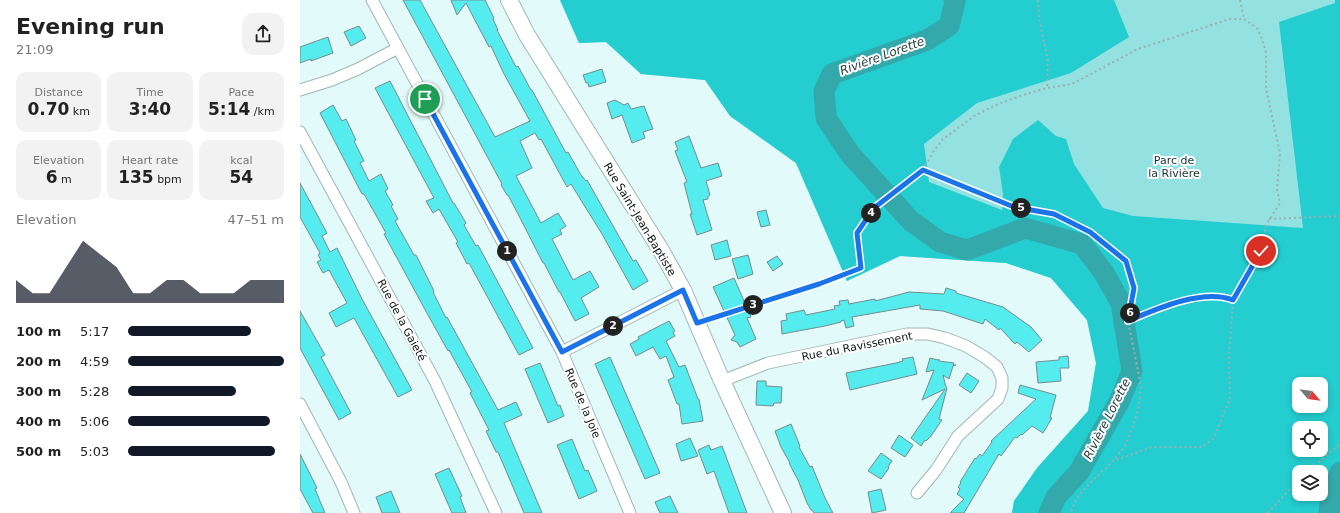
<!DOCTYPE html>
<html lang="en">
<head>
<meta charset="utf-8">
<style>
  body { margin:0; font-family:"DejaVu Sans",sans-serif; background:#f2f2f2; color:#222; height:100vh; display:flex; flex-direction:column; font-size:15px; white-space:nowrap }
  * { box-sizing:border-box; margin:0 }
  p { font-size:13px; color:#767676 }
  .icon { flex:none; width:22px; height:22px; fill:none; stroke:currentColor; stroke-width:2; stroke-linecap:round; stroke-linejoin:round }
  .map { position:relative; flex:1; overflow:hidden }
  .drawer { display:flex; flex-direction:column; background:#fff; width:300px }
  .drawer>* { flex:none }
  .needle { width:26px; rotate:118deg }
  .controls { position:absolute; left:992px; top:377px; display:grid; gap:8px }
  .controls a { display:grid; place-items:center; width:36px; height:36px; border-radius:8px; background:#fff; box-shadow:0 2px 6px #0003; font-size:20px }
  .pin { position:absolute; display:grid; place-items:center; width:34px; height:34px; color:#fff; margin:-17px; border:2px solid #fff; border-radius:50%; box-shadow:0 1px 4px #0007 }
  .km { position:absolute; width:20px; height:20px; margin:-10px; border-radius:50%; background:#222; color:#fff; font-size:11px; line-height:20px; text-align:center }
  .round { display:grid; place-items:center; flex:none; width:42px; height:42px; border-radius:12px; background:#f2f2f2 }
  .head { display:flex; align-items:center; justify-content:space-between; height:68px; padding:0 16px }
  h1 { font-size:22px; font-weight:700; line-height:30px }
  .stats { display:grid; grid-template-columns:repeat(3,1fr); gap:6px; height:68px; padding:4px 16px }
  .stats div { display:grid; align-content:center; border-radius:10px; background:#f2f2f2; text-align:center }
  .stats b { font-size:17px; font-weight:700 }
  .stats small { font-size:11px; font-weight:400 }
  .stats p { font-size:11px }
  .chart { height:112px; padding:8px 16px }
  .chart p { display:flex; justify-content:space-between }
  .chart svg { width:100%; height:72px; margin-top:4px; fill:#111827; opacity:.7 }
  ul { padding:0 16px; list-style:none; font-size:13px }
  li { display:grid; grid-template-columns:64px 48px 1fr; align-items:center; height:30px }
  li i { height:10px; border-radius:5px; background:#111827 }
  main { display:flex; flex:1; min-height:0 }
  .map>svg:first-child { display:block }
</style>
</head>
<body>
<main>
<section class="drawer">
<div class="head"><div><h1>Evening run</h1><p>21:09</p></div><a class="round"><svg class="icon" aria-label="share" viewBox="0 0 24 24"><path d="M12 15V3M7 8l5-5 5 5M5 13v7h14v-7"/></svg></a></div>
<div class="stats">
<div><p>Distance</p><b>0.70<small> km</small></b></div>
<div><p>Time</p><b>3:40</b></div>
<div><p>Pace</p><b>5:14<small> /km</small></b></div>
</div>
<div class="stats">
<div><p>Elevation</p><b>6<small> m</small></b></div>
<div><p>Heart rate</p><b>135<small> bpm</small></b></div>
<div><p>kcal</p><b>54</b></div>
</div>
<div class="chart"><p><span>Elevation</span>47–51 m</p>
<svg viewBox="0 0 160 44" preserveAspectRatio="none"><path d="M0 44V30L10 38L20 38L30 22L40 6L50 14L60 22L70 38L80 38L90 30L100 30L110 38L120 38L130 38L140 30L150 30L160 30V44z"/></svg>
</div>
<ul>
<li><b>100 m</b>5:17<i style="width:79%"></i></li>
<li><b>200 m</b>4:59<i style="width:100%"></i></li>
<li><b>300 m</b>5:28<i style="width:69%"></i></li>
<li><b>400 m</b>5:06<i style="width:91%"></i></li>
<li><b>500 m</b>5:03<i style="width:94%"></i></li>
</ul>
</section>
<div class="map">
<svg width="1040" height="513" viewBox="0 0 1040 513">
  <rect width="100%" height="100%" fill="#e2fafa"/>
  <path fill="#94e1e2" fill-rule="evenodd" d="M 260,0 L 1040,0 L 1040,513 L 712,513 L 714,501 L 737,468 L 788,411 L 796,363 L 787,320 L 751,278 L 706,263 L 600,256 L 547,281 L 496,163 L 430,116 L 405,80 L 341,74 L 306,42 L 279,43 ZM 999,384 L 1021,384 L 1021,406 L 999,406 ZM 999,428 L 1021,428 L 1021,450 L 999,450 ZM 999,472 L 1021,472 L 1021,494 L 999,494 Z"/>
  <path fill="#24cdcf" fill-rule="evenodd" d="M 260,0 L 814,0 L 829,37 L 771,73 L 677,103 L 624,144 L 629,182 L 702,210 L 703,194 L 699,167 L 713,139 L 738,120 L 756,136 L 766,139 L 774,164 L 803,208 L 833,216 L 1003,228 L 979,22 L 1035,3 L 1035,0 L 1040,0 L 1040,513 L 712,513 L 714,501 L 737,468 L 788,411 L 796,363 L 787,320 L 751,278 L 706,263 L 600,256 L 547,281 L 496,163 L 430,116 L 405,80 L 341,74 L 306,42 L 279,43 ZM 999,384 L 1021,384 L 1021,406 L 999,406 ZM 999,428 L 1021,428 L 1021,450 L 999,450 ZM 999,472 L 1021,472 L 1021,494 L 999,494 Z"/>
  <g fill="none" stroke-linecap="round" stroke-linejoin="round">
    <path stroke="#34a9ab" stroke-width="21" d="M 654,0 L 655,2 L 649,26 L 627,40 L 532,74 L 524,91 L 526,118 L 550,154 L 611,221 L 640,242 L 667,250 L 725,228 L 782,244 L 804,273 L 821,303 L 832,371 L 819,402 L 779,472 L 756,497 L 749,513
      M 1029,513 L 1030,503 L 1040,472"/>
  </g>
  <path fill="#54ecee" stroke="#768c8c" d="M 103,0 L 120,0 L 195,137 L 230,121 L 204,74 L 191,46 L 189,47 L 166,3 L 157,15 L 151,0 L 185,0 L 194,18 L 193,19 L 198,30 L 197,30 L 216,67 L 218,66 L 231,90 L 232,90 L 266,153 L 268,152 L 281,175 L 286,181 L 287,180 L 333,261 L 336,260 L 348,281 L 333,290 L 302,234 L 271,184 L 267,187 L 241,139 L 239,140 L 235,133 L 220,141 L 232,168 L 216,176 L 241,223 L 258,213 L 266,226 L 260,230 L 262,234 L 252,239 L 273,280 L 290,271 L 299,287 L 281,298 L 289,314 L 275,321 L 260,292 L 259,292 L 244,263 L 243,263 L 218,214 L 208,195 L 207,195 L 201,185 L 202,184 Z
    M 59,26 L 66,38 L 51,46 L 44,32 Z
    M 28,37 L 33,53 L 11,61 L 11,59 L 0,63 L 0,47 Z
    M 302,69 L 306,82 L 289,87 L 288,83 L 286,83 L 283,75 Z
    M 90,81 L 153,203 L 154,203 L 166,223 L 164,225 L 176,246 L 178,245 L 233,348 L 219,355 L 169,263 L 167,264 L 156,243 L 158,242 L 139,209 L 133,213 L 126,201 L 134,198 L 75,88 Z
    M 315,100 L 324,105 L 328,103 L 331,109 L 344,106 L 353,129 L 343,132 L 345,138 L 332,143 L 322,115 L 312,119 L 307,103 Z
    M 33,105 L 42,121 L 46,119 L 56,140 L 54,141 L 64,161 L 60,163 L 69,181 L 81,174 L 88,189 L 85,191 L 93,205 L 91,206 L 98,219 L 95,221 L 114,255 L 116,255 L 134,291 L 133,292 L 146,318 L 147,317 L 198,410 L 216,402 L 222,415 L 204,423 L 242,513 L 224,513 L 198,452 L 196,452 L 186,431 L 189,430 L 170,393 L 172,392 L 149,350 L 148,351 L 123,306 L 84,234 L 86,233 L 64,194 L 62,194 L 20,113 Z
    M 389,136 L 401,168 L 418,163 L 422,176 L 406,181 L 410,195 L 408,196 L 408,199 L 403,200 L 412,230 L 397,235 L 390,214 L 392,214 L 384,183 L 387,182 L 375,151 L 378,150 L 375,142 Z
    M 0,183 L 27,233 L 22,236 L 30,252 L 37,248 L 62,299 L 112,390 L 98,397 L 54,318 L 36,327 L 29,313 L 47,303 L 29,270 L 23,273 L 17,262 L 21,260 L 18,255 L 20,253 L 0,217 Z
    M 466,210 L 470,225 L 461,227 L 457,212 Z
    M 427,240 L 431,256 L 415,260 L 411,245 Z
    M 448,255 L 453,274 L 438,279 L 432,259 Z
    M 477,256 L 483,264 L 473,271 L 467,262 Z
    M 434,278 L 451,317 L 447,318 L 456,339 L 440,347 L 437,342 L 431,340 L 435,335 L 413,287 Z
    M 646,288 L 656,291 L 656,293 L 703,307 L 731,327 L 742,340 L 729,352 L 717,342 L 715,344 L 700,328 L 699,330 L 685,319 L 683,324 L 643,311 L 620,309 L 620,305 L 552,317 L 554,326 L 546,328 L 544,320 L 541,321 L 541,322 L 525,326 L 482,334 L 481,321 L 487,320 L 486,314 L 504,310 L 506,315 L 535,309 L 534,306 L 540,305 L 539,301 L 548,300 L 549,304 L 575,299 L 575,301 L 609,292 L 644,294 Z
    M 0,311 L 25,355 L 21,357 L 51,413 L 39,420 L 0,348 Z
    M 369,321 L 375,331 L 373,332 L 375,336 L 366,341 L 379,367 L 385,365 L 398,399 L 399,399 L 403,421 L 382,424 L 379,404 L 377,404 L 368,380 L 374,377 L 366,356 L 360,359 L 353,347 L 336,356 L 330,344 L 339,339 L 338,337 Z
    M 768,356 L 769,368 L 760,368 L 761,381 L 738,383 L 736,362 L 759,360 L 759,357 Z
    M 310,357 L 360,473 L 345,479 L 295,364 Z
    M 613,357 L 617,374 L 550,390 L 546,373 L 596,363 L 603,361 L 602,359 Z
    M 630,358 L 638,360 L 639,359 L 639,361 L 654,363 L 653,365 L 656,365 L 653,366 L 649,379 L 643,375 L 646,387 L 647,388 L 639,419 L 642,420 L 631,436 L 626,441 L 625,440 L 621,446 L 611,438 L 645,389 L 622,400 L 634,370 L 626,372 Z
    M 240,363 L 258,406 L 260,405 L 264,416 L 248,423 L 225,369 Z
    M 667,373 L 679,381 L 671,393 L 659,385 Z
    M 457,381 L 466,381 L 466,386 L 482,387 L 481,403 L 474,403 L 473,406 L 456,405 Z
    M 720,385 L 756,395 L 750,418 L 752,418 L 743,433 L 732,426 L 722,435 L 721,434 L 717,438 L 715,437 L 701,456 L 699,454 L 664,513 L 650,513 L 664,499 L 657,494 L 660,489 L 658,487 L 661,483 L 660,482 L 675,458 L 676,459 L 680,454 L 682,456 L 692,442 L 691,441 L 736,399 L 718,393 Z
    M 491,424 L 500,446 L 499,447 L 510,467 L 512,466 L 525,498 L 533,513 L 514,513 L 512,510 L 511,510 L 507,503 L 498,480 L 489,463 L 490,463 L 481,447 L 475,431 Z
    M 599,435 L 613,445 L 605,457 L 591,448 Z
    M 390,438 L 398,456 L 381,461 L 376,444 Z
    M 272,439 L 285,471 L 288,470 L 297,491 L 279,499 L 257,445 Z
    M 409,445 L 411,450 L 422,446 L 447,513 L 429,513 L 414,471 L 407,474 L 398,450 Z
    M 581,453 L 592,461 L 588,467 L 589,468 L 581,479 L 568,471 Z
    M 0,454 L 17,488 L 15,489 L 25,513 L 13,513 L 0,489 Z
    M 149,468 L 162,496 L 160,497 L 166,513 L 152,513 L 135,474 Z
    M 581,489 L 586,510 L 572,513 L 568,492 Z
    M 91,491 L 100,513 L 82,513 L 76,497 Z
    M 370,496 L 378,513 L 360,513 L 355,502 Z"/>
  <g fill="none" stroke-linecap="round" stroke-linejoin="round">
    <defs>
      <path id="street" d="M 72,0 L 262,352 L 330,513
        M 0,90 L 32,80 L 58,69 L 98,48
        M 0,132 L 135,381 L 196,513
        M 262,352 L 383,290
        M 422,381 L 468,363 L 607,334 L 628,334 L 645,338 L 666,346 L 686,358 L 697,367 L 702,378 L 702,388 L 698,399 L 658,436 L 636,470 L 617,493
        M 0,404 L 41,482 L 54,513"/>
      <path id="secondary" d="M 209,0 L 227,35 L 362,252 L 383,290 L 422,381 L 483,513"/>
    </defs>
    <use href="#street" stroke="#9fb6b6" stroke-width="13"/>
    <use href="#secondary" stroke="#9fb6b6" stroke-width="18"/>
    <path stroke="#9dafaf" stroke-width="2" stroke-dasharray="2 3" stroke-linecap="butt" d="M 738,0 L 739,19 L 748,60 L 747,88
      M 940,0 L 944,19
      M 623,170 L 633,152 L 642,140 L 674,116 L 696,105 L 720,96 L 747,88 L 772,84 L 838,49 L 930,19 L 944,19 L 957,28 L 962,39 L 966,53 L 966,89 L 980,153 L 977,189 L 980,203 L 966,225 L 961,251 L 933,300 L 929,357 L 930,399 L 913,439 L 902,447 L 852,447 L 813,461
      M 969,219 L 1040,216
      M 411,319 L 519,284 L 561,268 L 557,233 L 574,208 L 623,170 L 714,207 L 754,214 L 790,232 L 826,261 L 834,288 L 828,321 L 841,386 L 839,406 L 833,426 L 825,446 L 813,461 L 792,481 L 776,499 L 772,510 L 773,513
      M 828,321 C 856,309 904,288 933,300
      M 1007,472 L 1040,444
      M 968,513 L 999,479"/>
    <use href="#street" stroke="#fff" stroke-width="11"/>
    <use href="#secondary" stroke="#fff" stroke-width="16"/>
  </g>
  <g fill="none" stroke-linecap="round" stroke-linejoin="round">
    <defs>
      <path id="route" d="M 125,99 L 262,352 L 383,290 L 397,323 L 519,284 L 561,268 L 557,233 L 574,208 L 623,170 L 714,207 L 754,214 L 790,232 L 826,261 L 834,288 L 828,321 C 856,309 903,288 933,300 L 961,251"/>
    </defs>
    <use href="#route" stroke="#fff" stroke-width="8"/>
    <use href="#route" stroke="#1a73e8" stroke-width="5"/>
  </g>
  <g text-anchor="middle" stroke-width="4" stroke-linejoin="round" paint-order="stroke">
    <g font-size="11" fill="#1a3334" stroke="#fff">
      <text x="874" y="164">Parc de<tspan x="874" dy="13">la Rivière</tspan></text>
    </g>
    <g font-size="11" fill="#0b1313" stroke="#fff">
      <text transform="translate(340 219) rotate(59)" y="4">Rue Saint-Jean-Baptiste</text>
      <text transform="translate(102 320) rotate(62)" y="4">Rue de la Gaieté</text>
      <text transform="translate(557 346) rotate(-11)" y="4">Rue du Ravissement</text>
      <text transform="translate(283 403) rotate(67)" y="4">Rue de la Joie</text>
    </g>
    <g font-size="12" font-style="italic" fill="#253e3e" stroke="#fff">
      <text transform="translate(582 56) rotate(-20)" y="4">Rivière Lorette</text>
      <text transform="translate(807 419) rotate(-63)" y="4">Rivière Lorette</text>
    </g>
  </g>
</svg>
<div class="controls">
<a><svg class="needle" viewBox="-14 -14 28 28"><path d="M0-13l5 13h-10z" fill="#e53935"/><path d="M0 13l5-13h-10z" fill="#767676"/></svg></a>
<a><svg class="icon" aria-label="locate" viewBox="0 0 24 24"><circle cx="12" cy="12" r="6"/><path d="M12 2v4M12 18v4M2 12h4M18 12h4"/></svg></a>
<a><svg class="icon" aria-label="layers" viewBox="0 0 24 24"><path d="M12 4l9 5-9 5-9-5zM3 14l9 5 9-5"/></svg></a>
</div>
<div class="pin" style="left:125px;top:99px;background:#1e9e55"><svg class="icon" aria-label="arrive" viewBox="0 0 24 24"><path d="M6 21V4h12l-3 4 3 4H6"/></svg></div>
<div class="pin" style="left:961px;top:251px;background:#d93025"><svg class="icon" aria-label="check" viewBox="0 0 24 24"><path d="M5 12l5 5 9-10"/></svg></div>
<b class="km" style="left:207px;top:251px">1</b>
<b class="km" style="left:313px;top:326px">2</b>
<b class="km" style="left:453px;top:305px">3</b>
<b class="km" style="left:571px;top:213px">4</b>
<b class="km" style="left:721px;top:208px">5</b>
<b class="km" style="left:830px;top:313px">6</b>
</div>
</main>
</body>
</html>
